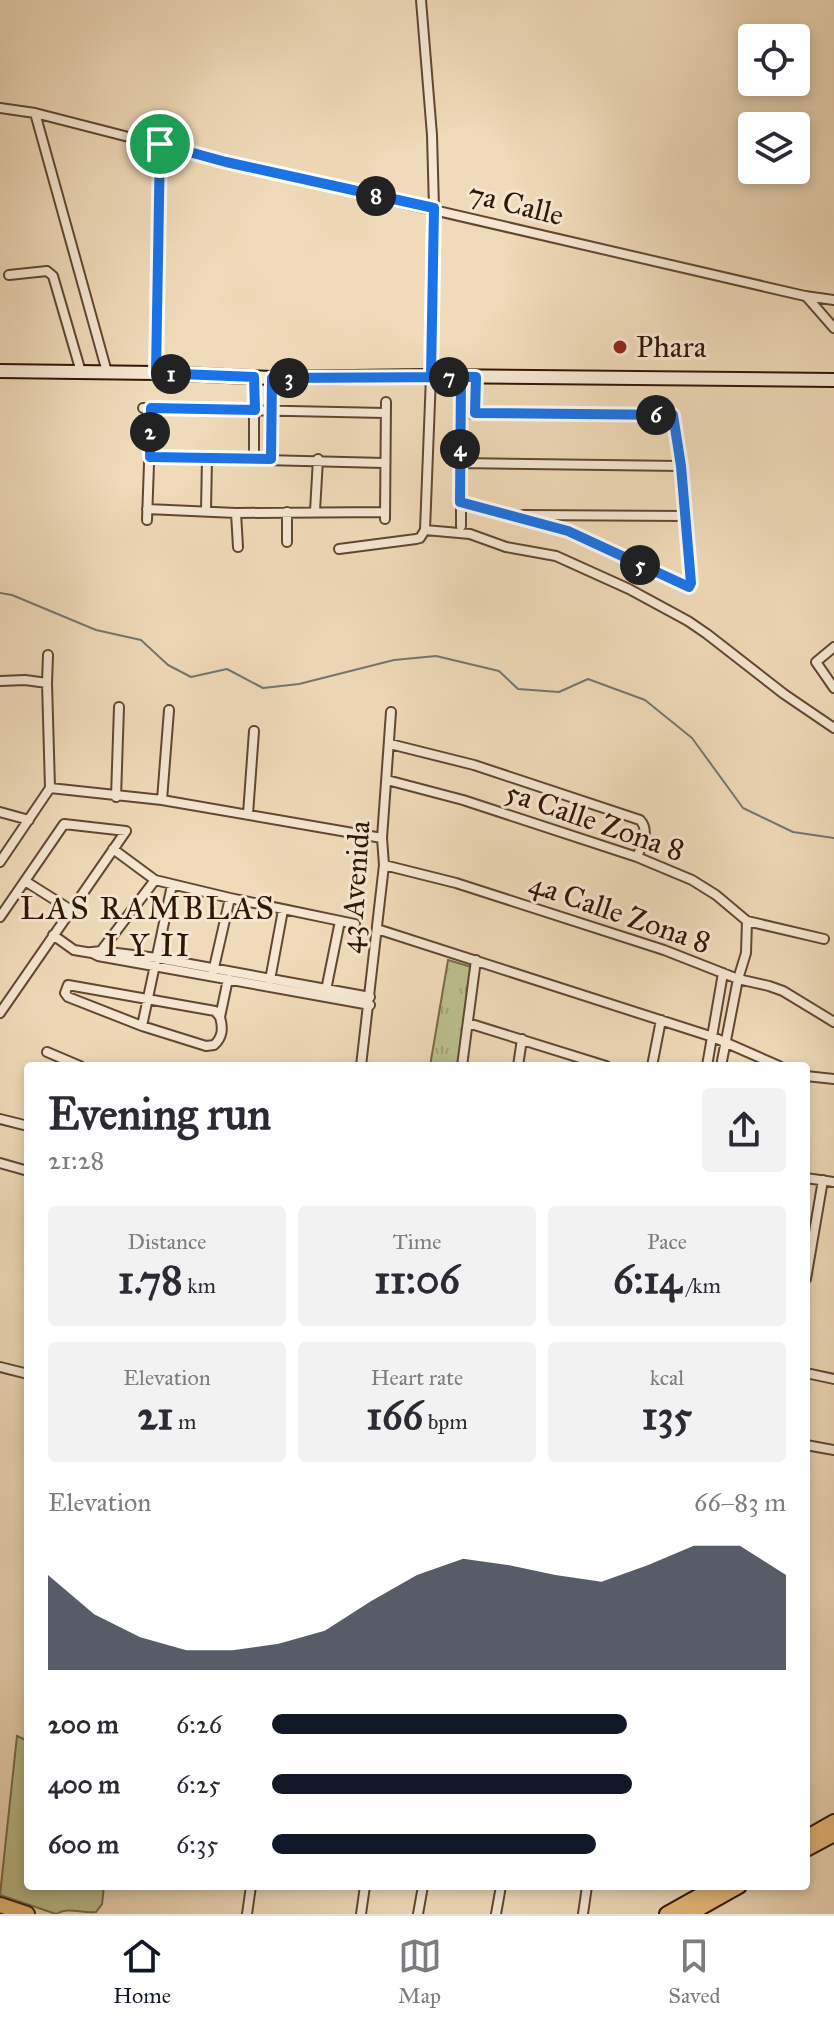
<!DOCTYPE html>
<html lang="en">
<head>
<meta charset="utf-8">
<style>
  body { margin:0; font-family:"IM FELL Great Primer",serif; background:#f2f2f3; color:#2b2b33; height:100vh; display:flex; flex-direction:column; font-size:30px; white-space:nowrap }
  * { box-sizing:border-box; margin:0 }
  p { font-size:26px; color:#7c7c81 }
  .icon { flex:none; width:44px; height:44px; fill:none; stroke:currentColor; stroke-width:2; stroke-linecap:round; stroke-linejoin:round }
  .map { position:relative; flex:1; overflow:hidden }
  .sheet { position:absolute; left:24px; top:1062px; width:786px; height:828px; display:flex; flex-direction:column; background:#fff; border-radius:8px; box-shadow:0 4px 12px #0003 }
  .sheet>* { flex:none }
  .fabs { position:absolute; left:738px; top:24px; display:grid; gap:16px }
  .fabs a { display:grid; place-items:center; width:72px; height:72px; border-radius:8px; background:#fff; box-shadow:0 4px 12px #0003; font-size:40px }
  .pin { position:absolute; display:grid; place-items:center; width:68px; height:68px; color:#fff; margin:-34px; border:4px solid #fff; border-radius:50%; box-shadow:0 2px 8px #0007 }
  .km { position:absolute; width:40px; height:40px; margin:-20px; border-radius:50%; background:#222; color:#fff; font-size:22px; line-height:40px; text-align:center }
  .round { display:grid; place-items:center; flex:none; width:84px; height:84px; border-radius:8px; background:#f2f2f3 }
  .headline { display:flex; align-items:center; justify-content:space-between; height:136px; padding:0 24px }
  h1 { font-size:44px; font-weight:700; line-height:60px }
  .figures { display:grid; grid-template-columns:repeat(3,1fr); gap:12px; height:136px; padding:8px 24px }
  .figures div { display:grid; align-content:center; border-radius:8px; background:#f2f2f3; text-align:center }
  .figures b { font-size:40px; font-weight:700 }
  .figures small { font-size:22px; font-weight:400 }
  .figures p { font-size:22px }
  .chart { height:224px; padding:16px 24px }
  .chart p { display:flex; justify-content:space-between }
  .chart svg { width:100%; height:144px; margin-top:8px; fill:#111827; opacity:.7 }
  ul { padding:0 24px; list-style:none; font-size:26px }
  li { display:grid; grid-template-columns:128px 96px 1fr; align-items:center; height:60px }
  li i { height:20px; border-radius:10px; background:#111827 }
  .menu { display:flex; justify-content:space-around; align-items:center; height:112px; border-top:2px solid #e1e1e2; background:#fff; font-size:22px; color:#7c7c81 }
  .menu a { display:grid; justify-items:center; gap:4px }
  .menu .on { color:#111827 }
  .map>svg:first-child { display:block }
</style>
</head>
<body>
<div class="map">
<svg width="834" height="1914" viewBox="0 0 834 1914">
  <defs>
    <pattern id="park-tufts" width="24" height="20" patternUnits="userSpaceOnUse" patternTransform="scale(2)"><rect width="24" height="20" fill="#bbbf8e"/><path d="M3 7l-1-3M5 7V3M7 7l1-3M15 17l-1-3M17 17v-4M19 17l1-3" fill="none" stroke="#a1a379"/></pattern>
  </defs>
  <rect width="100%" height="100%" fill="#efdab9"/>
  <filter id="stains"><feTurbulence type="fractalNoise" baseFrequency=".0025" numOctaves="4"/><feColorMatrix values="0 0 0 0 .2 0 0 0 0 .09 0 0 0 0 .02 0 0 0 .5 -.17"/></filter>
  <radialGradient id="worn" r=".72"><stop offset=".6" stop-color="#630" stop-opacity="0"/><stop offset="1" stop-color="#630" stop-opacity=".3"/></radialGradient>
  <path fill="#bbbf8e" stroke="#766a4a" stroke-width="2" d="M 17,1736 L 28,1741 L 28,1886 L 104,1886 L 102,1904 L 96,1912 C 81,1914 69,1906 56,1914 L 0,1895 Z"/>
  <path fill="url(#park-tufts)" stroke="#766a4a" stroke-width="2" d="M 448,960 L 475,968 L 462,1066 L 430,1066 Z"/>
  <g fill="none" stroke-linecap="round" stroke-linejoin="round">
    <path stroke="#727771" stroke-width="2" d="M 0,593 L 12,595 L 96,630 L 141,640 L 168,665 L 191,677 L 227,669 L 263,688 L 299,684 L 394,660 L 436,656 L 499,671 L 518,689 L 559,692 L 588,679 L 645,700 L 692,738 L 743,808 L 793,832 L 834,838"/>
    <defs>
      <path id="street" d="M 421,0 L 432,135 L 434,208 L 431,376 L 425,530
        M 0,108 L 35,113 L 226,162 L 805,296 L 834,300
        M 35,113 L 107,372
        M 9,275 L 47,271 L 53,276 L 81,372
        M 806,296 L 834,328
        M 156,373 L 160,144
        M 254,377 L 254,459
        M 461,377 L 461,526
        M 143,408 L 385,413
        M 460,413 L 673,415 L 681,466 L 691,583 L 686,587 L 568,531 L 460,502
        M 475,413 L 476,377
        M 150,457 L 384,463
        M 271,459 L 272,378
        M 460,463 L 681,466
        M 147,509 L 236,513 L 385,512
        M 206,511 L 207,458
        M 315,511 L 318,459
        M 287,512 L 287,542
        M 236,513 L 238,547
        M 523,515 L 685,516
        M 385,519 L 386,402
        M 147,520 L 151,408
        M 339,549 L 416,539 L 420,538 L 425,530 L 470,534 L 506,547 L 556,556 L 629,589 L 688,621 L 707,634 L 784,694 L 834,728
        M 834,647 L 816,662 L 834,688
        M 0,681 L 25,680 L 47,683
        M 390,744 L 474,765 L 640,820 C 650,831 642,844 637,857
        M 387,780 L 463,800 L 637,857 L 692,880 L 716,895 L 747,921 L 824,939
        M 50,788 L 162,800 L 382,838
        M 116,797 L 119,707
        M 162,800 L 169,710
        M 0,812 L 29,820
        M 248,814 L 254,731
        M 113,849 L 155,880 L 230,898 L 355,924
        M 0,862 L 50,788 L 47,683 L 48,655
        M 384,865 L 456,883 L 664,950 L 738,979 L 769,986 L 783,991 L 834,1022
        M 25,881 L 71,910
        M 0,917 L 64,824 L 126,831 L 0,1013
        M 377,929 L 713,1037 L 779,1066
        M 53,935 L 74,950 L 92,953 L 98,956 L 370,1005
        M 101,951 L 155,880
        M 92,952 L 101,951 L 157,958 L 370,997
        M 213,972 L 230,898
        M 270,980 L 283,910
        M 68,985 L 215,1011 L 220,1017 C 223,1028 223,1037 214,1045 L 206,1046 L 142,1026 L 68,997 L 65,993 Z
        M 325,995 L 340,921
        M 220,1017 L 228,979
        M 468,1023 L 606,1066
        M 142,1026 L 172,885
        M 47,1052 L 80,1066
        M 361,1066 L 384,865 L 382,838 L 391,712
        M 462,1066 L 476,960
        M 518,1066 L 522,1039
        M 652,1066 L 661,1020
        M 707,1066 L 723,973
        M 721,1066 L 738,979 L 746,953 L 747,921
        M 806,1076 L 834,1079
        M 0,1119 L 28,1126
        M 0,1163 L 28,1171
        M 806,1178 L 834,1182
        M 806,1279 L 823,1180
        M 0,1367 L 28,1374
        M 806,1373 L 834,1379
        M 806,1445 L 834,1450
        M 247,1914 L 251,1886
        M 361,1914 L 365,1886
        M 418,1914 L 423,1886
        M 496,1914 L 501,1886
        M 583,1914 L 587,1886"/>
      <path id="secondary" d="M 0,371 L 156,373 L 272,378 L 431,376 L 834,380"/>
      <path id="highway" d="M 806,1838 L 834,1822
        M 806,1849 L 834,1834
        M 0,1905 L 27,1914
        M 667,1914 L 717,1886
        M 689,1914 L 739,1886"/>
    </defs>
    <use href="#street" stroke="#614732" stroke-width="12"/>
    <use href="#secondary" stroke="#321605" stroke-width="16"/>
    <use href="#highway" stroke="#321605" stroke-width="18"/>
    <use href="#street" stroke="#f5e7d2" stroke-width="8"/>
    <use href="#secondary" stroke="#f5e7d2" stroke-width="12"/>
    <use href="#highway" stroke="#e8bd7c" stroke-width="14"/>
  </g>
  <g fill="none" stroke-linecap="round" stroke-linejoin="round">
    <defs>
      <path id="route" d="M 160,144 L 156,373 L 254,377 L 255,410 L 151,408 L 150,457 L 271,459 L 272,378 L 461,377 L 460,502 L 568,531 L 689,587 L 691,583 L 681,466 L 673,415 L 475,413 L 476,377 L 431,376 L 434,208 L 226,162 L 160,144"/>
    </defs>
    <use href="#route" stroke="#fff" stroke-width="16"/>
    <use href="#route" stroke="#1a73e8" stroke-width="10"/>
  </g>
  <circle fill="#8f2418" stroke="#f5e7d2" stroke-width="3" cx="620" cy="347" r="8"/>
  <g text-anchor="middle" stroke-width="6" stroke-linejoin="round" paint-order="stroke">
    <g font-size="30" fill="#321605" stroke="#f5e7d2">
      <text transform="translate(516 204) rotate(14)" y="10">7a Calle</text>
      <text transform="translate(595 821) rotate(19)" y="10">5a Calle Zona 8</text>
      <text transform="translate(355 887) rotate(-86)" y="10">43 Avenida</text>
      <text transform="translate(620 913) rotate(19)" y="10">4a Calle Zona 8</text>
    </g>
    <g font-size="30" fill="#321605" stroke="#f5e7d2" text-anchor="start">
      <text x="636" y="357">Phara</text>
    </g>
    <g font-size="32" letter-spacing="2" fill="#321605" stroke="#f5e7d2">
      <text x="148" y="919">LAS RAMBLAS<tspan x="148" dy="37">I Y II</tspan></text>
    </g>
  </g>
  <rect width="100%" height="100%" filter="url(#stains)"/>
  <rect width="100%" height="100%" fill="url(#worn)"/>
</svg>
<div class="fabs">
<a><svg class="icon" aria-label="locate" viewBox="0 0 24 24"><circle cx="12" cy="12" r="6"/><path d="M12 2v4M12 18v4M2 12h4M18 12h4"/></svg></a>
<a><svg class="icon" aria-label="layers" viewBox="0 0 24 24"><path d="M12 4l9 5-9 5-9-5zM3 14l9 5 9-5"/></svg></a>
</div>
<div class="pin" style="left:160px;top:144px;background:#1e9e55"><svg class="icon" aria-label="arrive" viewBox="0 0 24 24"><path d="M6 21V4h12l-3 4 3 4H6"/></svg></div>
<b class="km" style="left:171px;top:374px">1</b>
<b class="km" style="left:150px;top:432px">2</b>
<b class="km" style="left:289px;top:378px">3</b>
<b class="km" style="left:460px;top:449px">4</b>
<b class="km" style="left:640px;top:565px">5</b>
<b class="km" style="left:656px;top:415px">6</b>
<b class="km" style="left:449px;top:377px">7</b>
<b class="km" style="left:376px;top:196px">8</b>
<section class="sheet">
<div class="headline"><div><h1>Evening run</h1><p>21:28</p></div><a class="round"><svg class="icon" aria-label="share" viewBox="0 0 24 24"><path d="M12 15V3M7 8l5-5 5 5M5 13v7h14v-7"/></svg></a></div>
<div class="figures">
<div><p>Distance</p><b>1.78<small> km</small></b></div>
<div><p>Time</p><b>11:06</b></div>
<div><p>Pace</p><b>6:14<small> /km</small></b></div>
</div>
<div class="figures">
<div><p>Elevation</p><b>21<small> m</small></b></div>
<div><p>Heart rate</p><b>166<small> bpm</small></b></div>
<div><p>kcal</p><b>135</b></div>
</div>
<div class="chart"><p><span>Elevation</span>66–83 m</p>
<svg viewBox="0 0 160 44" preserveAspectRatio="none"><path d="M0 44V15L10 27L20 34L30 38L40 38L50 36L60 32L70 23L80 15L90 10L100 12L110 15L120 17L130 12L140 6L150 6L160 15V44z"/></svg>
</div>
<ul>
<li><b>200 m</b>6:26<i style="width:69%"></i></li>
<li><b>400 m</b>6:25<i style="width:70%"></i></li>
<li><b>600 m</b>6:35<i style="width:63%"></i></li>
</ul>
</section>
</div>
<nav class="menu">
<a class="on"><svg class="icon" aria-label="home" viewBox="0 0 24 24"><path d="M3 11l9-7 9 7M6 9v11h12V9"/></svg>Home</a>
<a><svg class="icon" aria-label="map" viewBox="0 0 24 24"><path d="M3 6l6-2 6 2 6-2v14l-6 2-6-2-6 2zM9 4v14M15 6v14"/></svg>Map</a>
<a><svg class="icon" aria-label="saved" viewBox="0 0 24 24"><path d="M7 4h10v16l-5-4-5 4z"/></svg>Saved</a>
</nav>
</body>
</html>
